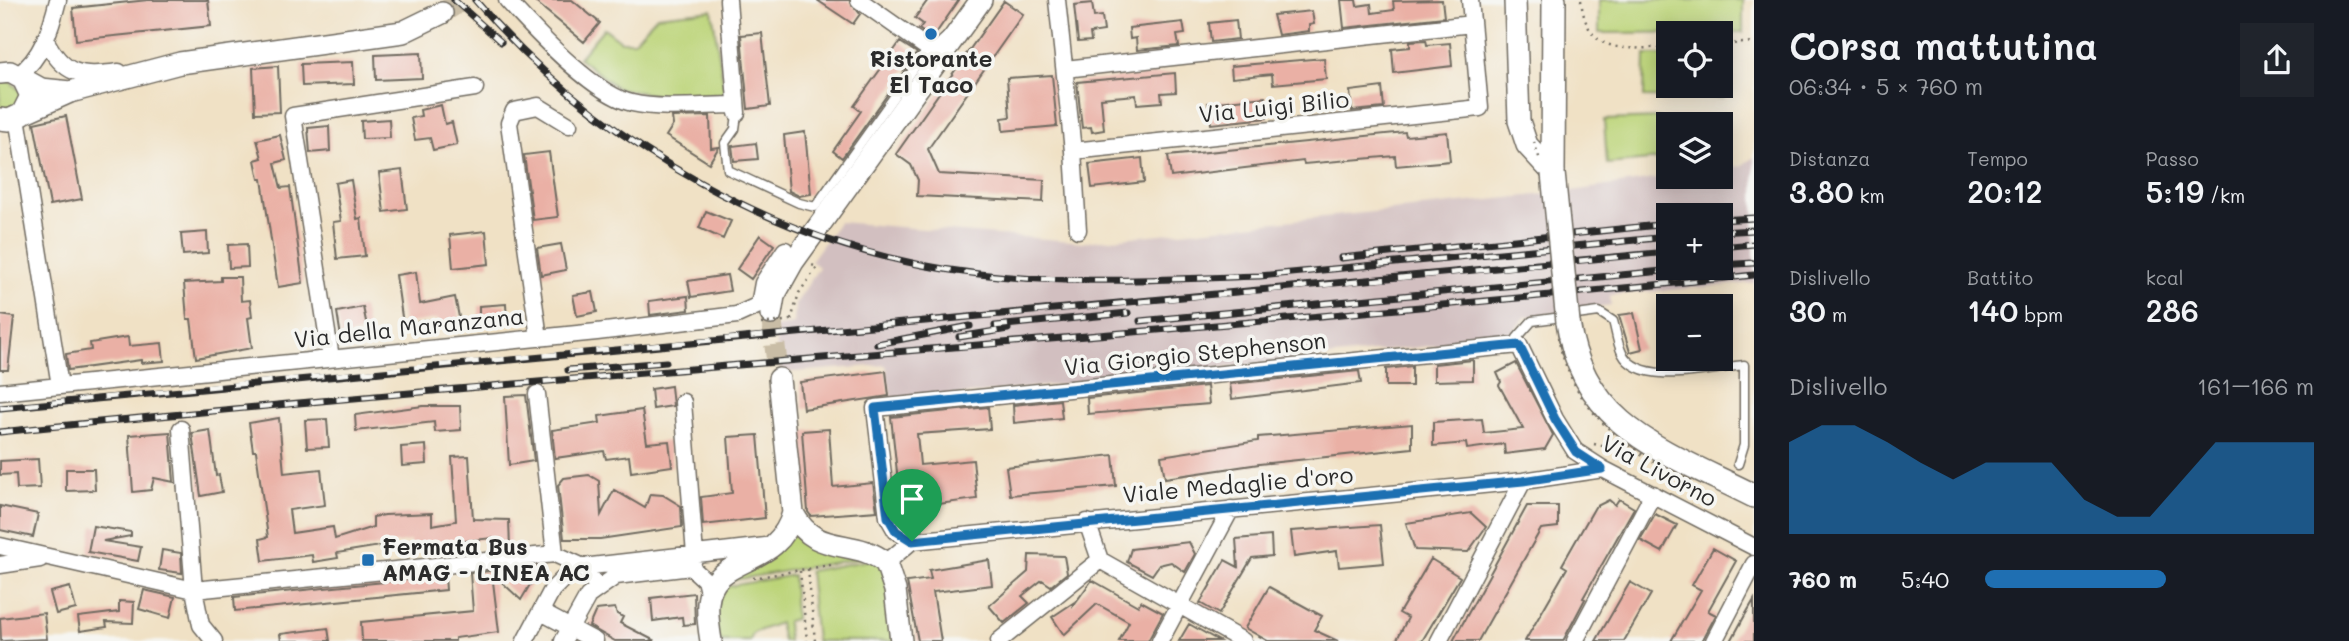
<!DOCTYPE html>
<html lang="it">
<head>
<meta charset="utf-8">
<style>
  body { margin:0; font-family:Mali,sans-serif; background:#20242c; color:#f1f3f6; height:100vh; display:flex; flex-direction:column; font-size:26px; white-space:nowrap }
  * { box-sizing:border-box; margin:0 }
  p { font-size:23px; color:#9ea1a6 }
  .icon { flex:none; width:38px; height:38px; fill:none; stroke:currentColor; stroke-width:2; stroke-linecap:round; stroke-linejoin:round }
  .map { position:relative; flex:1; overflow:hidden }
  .panel { display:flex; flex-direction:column; background:#171b24; width:595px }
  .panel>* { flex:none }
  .tools { position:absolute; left:1656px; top:21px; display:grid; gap:14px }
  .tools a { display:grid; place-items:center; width:77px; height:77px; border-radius:0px; background:#171b24; box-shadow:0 4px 18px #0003; font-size:35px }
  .pin { position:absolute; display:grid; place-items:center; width:60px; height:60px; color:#fff; margin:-72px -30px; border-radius:50% 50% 50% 0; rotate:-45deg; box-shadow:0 0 7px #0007 }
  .pin .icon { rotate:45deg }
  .round { display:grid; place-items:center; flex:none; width:74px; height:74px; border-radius:0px; background:#20242c }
  .headline { display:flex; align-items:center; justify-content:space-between; height:119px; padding:0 35px }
  h1 { font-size:38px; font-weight:600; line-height:52px }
  .figures { display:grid; grid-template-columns:repeat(3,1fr); gap:10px; height:119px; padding:7px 35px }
  .figures div { display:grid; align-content:center }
  .figures b { font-size:30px; font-weight:600 }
  .figures small { font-size:19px; font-weight:400 }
  .figures p { font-size:19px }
  .chart { height:196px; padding:14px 35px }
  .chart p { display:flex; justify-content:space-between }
  .chart svg { width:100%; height:126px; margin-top:7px; fill:#1f6fb2; opacity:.7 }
  ul { padding:0 35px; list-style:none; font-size:23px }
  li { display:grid; grid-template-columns:112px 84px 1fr; align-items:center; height:52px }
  li i { height:18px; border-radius:9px; background:#1f6fb2 }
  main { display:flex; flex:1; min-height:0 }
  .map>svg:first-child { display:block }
</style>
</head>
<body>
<main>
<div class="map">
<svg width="1754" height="641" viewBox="0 0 1754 641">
  <rect width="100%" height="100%" fill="#f6f6f2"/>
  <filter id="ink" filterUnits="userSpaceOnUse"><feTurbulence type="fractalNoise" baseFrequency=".0143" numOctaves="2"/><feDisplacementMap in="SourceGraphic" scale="14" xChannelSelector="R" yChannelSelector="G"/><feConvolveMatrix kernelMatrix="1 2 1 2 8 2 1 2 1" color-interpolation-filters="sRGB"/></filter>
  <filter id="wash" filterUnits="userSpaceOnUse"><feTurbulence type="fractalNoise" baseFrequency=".00686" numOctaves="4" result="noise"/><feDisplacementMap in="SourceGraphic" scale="28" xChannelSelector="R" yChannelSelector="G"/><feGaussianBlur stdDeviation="1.57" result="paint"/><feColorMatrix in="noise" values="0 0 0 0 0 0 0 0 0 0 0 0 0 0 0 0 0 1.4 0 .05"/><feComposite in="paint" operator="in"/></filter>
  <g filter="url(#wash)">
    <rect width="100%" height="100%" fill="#f0e1c5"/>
    <path fill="#d2bfc0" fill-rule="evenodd" d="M 1754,157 L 1754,283 L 1610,295 L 1611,305 L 1525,317 L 1508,338 L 892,402 L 886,365 L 780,373 L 774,327 L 794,324 L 795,305 L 819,267 L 811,261 L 839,222 L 1083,242 L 1566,192 L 1668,177 L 1720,177 L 1720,169 L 1741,166 ZM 1668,215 L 1720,215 L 1720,268 L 1668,268 Z"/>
    <path fill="#bcd478" stroke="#748052" stroke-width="2" d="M 1599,0 L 1743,0 L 1743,32 L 1599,33 Z
      M 712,10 L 725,94 L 660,96 L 617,88 L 579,58 L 604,28 L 621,41 L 634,41 L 657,16 Z
      M 1645,55 L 1668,55 L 1668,86 L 1720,86 L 1720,55 L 1723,55 L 1723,98 L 1644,97 Z
      M 8,80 L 23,93 L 13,110 L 0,110 L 0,81 Z
      M 1660,118 L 1660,159 L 1607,164 L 1604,120 Z
      M 791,524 L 873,556 L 717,583 Z
      M 875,559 L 884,566 L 897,641 L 816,641 L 809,571 Z
      M 793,575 L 795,619 L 787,621 L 788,641 L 783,641 L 779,623 L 753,633 L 750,641 L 716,641 L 718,588 Z"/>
    <g id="blocks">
      <path fill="#eab0a5" d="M 148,0 L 208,0 L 211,26 L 76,40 L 73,8 Z
        M 533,0 L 572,0 L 600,23 L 584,42 Z
        M 817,0 L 849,0 L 860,14 L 853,24 Z
        M 928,0 L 959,0 L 932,39 L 919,29 L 923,24 L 915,18 Z
        M 1341,0 L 1356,0 L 1357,6 L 1371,4 L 1372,13 L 1394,10 L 1393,1 L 1442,0 L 1444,17 L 1344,28 Z
        M 1004,1 L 1023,14 L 928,149 L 939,174 L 1044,180 L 1043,202 L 917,196 L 918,180 L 911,165 L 896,154 Z
        M 1092,3 L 1094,17 L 1102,16 L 1104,31 L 1090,33 L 1091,41 L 1078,42 L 1074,5 Z
        M 1312,11 L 1314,24 L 1309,25 L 1309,31 L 1278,35 L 1273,15 Z
        M 1236,20 L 1238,39 L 1211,42 L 1209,23 Z
        M 1183,22 L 1185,34 L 1177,35 L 1179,46 L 1137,50 L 1136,38 L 1130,39 L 1129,28 Z
        M 762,33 L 770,106 L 748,109 L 741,35 Z
        M 1426,40 L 1427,45 L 1450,43 L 1452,66 L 1394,73 L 1392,49 L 1410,47 L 1410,41 Z
        M 900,42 L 917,53 L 842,158 L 833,151 L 861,111 L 854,106 Z
        M 421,53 L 422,78 L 376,80 L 375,55 Z
        M 1324,58 L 1326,79 L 1273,84 L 1272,74 L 1232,78 L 1231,66 Z
        M 353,62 L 354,84 L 302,86 L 301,64 Z
        M 278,66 L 280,112 L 255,113 L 253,68 Z
        M 1175,73 L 1176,92 L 1161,93 L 1162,102 L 1137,104 L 1136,95 L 1101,98 L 1104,130 L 1092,132 L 1091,127 L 1082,128 L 1077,82 Z
        M 1052,75 L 1057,126 L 1003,131 L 1002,118 L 1010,117 L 1007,78 Z
        M 1382,87 L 1384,108 L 1352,111 L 1350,91 Z
        M 1265,97 L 1267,118 L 1211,124 L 1208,103 Z
        M 441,105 L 445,124 L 452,122 L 457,145 L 433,150 L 430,138 L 415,140 L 411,118 L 421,116 L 420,110 Z
        M 66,116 L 82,199 L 50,205 L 34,123 Z
        M 710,116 L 711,148 L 719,147 L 709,163 L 666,136 L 673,125 L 672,117 Z
        M 389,119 L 390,138 L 362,139 L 361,121 Z
        M 329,126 L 330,151 L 310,153 L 308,128 Z
        M 805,132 L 811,194 L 799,196 L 789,191 L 784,135 Z
        M 1405,132 L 1406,136 L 1447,132 L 1450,161 L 1396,166 L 1395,156 L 1304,164 L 1303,161 L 1171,177 L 1168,156 Z
        M 280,135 L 286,160 L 275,163 L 281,188 L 290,187 L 303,283 L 278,287 L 262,179 L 259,179 L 255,160 L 262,158 L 257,140 Z
        M 756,143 L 758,159 L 734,161 L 732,146 Z
        M 549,152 L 558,217 L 533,220 L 524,155 Z
        M 1142,158 L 1144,182 L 1092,188 L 1089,164 Z
        M 402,170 L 407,209 L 384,212 L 379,173 Z
        M 351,180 L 357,219 L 361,218 L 365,256 L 337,259 L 333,222 L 341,221 L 335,183 Z
        M 706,211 L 731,221 L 723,239 L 699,228 Z
        M 486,231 L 489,264 L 453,268 L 450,235 Z
        M 207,232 L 208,253 L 183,255 L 181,234 Z
        M 760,235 L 774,245 L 751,279 L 737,269 Z
        M 247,244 L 248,267 L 229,268 L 228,245 Z
        M 561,244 L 566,270 L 541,275 L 537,248 Z
        M 416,272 L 420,304 L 455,297 L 460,322 L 438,326 L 437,319 L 403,324 L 396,275 Z
        M 727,275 L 730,291 L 691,297 L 688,281 Z
        M 221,277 L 240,277 L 241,301 L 250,300 L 252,317 L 248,318 L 252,348 L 196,358 L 191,319 L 187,319 L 184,283 L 221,281 Z
        M 593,292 L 597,312 L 577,316 L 573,295 Z
        M 688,296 L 689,310 L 650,315 L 649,301 Z
        M 506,304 L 507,324 L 479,325 L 479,306 Z
        M 363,307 L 368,331 L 341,337 L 337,312 Z
        M 1634,313 L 1642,349 L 1630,352 L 1619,315 Z
        M 0,315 L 14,317 L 8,370 L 0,370 Z
        M 128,337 L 129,346 L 162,343 L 164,361 L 141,363 L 141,360 L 68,370 L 66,354 L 91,350 L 90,343 Z
        M 1473,360 L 1473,380 L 1434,381 L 1434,364 Z
        M 1516,363 L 1553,435 L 1545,449 L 1505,454 L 1504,444 L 1467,449 L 1466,443 L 1433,446 L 1433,422 L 1482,419 L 1484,433 L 1523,429 L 1499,385 L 1501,382 L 1497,373 Z
        M 1412,366 L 1412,386 L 1386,386 L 1386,369 Z
        M 886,371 L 889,396 L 803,409 L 800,382 Z
        M 1359,371 L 1361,383 L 1232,399 L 1230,384 Z
        M 671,386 L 673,406 L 653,409 L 651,389 Z
        M 1207,386 L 1209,404 L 1088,414 L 1087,398 Z
        M 526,395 L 534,461 L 509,465 L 505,396 Z
        M 1060,400 L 1062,418 L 1014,423 L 1013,405 Z
        M 423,406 L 460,406 L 461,430 L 435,432 L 434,422 L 356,431 L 355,415 Z
        M 988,407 L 990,429 L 917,434 L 920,465 L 973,460 L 977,499 L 901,509 L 891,417 Z
        M 642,410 L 647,443 L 669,441 L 672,466 L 631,472 L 629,456 L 606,459 L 604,451 L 555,458 L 552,430 L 600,423 L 599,416 Z
        M 279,418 L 284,473 L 321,469 L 325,505 L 289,510 L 292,533 L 333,527 L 335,539 L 373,527 L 373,517 L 385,515 L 432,513 L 432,525 L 456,521 L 452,457 L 469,456 L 473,519 L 509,520 L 510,548 L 497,549 L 497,544 L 492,544 L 492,538 L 410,547 L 410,541 L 337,553 L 338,558 L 313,562 L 312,555 L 263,561 L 260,539 L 268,537 L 256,451 L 253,451 L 249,423 Z
        M 327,419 L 329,447 L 307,448 L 305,420 Z
        M 1412,424 L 1412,448 L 1259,464 L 1165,478 L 1161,456 L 1258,441 L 1258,437 Z
        M 829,429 L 833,487 L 873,483 L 877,511 L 811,516 L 808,512 L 802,431 Z
        M 210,430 L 216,476 L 219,475 L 222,492 L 201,496 L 192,433 Z
        M 170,432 L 174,482 L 154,478 L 151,490 L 133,492 L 129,435 Z
        M 758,435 L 765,518 L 703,525 L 701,497 L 732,493 L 728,437 Z
        M 426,445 L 427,464 L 402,466 L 401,447 Z
        M 1113,455 L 1116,486 L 1010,495 L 1006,467 Z
        M 38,459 L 40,488 L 17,489 L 16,474 L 0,475 L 0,461 Z
        M 66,469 L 94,469 L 95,490 L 66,491 Z
        M 589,475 L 599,481 L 601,515 L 614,490 L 645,508 L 650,494 L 663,495 L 681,506 L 682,527 L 600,539 L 564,539 L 558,485 L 564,478 Z
        M 1619,499 L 1634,508 L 1583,598 L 1585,599 L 1563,641 L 1525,641 L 1567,568 L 1562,565 L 1595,507 L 1609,500 L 1615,505 Z
        M 0,506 L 38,514 L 33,537 L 0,530 Z
        M 1527,506 L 1558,506 L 1558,527 L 1541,529 L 1478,641 L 1453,641 Z
        M 1471,513 L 1486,527 L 1468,552 L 1415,550 L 1406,523 Z
        M 1655,514 L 1677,525 L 1662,552 L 1640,540 Z
        M 1380,525 L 1384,563 L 1339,567 L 1337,551 L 1294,557 L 1291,531 Z
        M 93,526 L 131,532 L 131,536 L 103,541 L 141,547 L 138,561 L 88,552 Z
        M 1271,536 L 1272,556 L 1252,558 L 1219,614 L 1200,603 L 1225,560 L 1238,567 L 1236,539 Z
        M 1189,542 L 1195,554 L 1185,572 L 1171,562 L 1159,565 L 1152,575 L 1127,562 L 1131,549 Z
        M 1713,548 L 1736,561 L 1708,611 L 1716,615 L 1702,641 L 1671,641 L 1701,590 L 1692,585 Z
        M 162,550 L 181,553 L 182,573 L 159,570 Z
        M 1029,555 L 1064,556 L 1067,573 L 1051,586 L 1042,580 L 1022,596 L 1029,603 L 1004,623 L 989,606 L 1028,572 Z
        M 1431,559 L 1460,577 L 1422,641 L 1396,641 L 1408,618 L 1399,613 Z
        M 989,560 L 992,585 L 933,592 L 941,641 L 918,641 L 907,582 L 931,579 L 929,570 Z
        M 541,566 L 521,600 L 492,573 L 499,632 L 455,638 L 455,641 L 362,641 L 361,622 L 473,611 L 470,573 Z
        M 445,576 L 446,590 L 235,611 L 234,597 Z
        M 1092,580 L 1138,606 L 1141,601 L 1163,613 L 1148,641 L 1119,641 L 1129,622 L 1097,604 L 1064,635 L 1052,617 L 1073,603 L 1073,606 Z
        M 1630,582 L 1651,594 L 1624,641 L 1596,641 Z
        M 70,587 L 76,609 L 56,614 L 50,592 Z
        M 1269,587 L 1322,616 L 1314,630 L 1338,641 L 1268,641 L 1245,628 Z
        M 144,590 L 175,597 L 170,618 L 139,609 Z
        M 694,593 L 695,624 L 683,625 L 682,617 L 653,621 L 651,598 Z
        M 1754,600 L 1754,641 L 1731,641 L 1744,617 Z
        M 119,601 L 134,602 L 133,623 L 106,622 L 107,627 L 80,631 L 78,617 L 119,612 Z
        M 615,608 L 617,614 L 623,617 L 620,623 L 655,641 L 615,641 L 589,626 L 596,610 Z
        M 44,613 L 47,639 L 1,641 L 0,618 Z
        M 1189,624 L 1219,641 L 1179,641 Z
        M 328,628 L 330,641 L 281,641 L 280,634 Z"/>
    </g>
  </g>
  <g filter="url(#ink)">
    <use href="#blocks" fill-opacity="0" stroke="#706b61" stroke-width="2"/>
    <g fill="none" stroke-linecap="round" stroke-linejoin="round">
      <path stroke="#c9bda6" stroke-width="21" stroke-dasharray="21 10" stroke-linecap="butt" d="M 442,13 L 463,0
        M 771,314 L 779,379"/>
      <defs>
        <path id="service" d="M 737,115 L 735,129 L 725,143 L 728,170 L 799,203 L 815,207 L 928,49
          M 1519,345 L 1517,338 L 1532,321 L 1599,312 L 1613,321 C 1616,331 1617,343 1622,353 C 1640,388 1712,368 1744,365 L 1744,445 L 1738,464"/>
        <path id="minor" d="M 507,0 C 534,30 593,94 632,103 C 662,110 705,105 736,105
          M 728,0 L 737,113
          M 859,0 L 930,50 L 939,49 L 950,39
          M 1057,0 L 1073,151 L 1078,230
          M 45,39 C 64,76 80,77 119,72
          M 1065,69 L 1472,24
          M 18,75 C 42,58 51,28 58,0
          M 17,117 L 60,386
          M 1073,151 L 1480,108 L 1470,0
          M 539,338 L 509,123 L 514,111 L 538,106 L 569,125
          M 331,358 L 293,116 L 475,88
          M 0,392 L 597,332 L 737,315 L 759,305 L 763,283 L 785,250
          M 537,394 L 555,554
          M 683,402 L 695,555 L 692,565
          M 181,429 L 194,590 L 201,625 L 214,641
          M 1087,522 L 1100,560 L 1243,641
          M 912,541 L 896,531 L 888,517 L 875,408 L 1519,345 L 1555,419 L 1575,451 L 1603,469 L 1754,547
          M 0,546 L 194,590 L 555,554 L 581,566 L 598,587
          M 886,563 L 912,541 L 1523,481 L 1603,469
          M 0,565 L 40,559
          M 541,612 L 595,641
          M 525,641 L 552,590 L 574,568 L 766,546
          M 563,641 L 588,596 L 616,576 L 691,567 L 705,580 L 709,596
          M 999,641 L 1100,560
          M 1160,641 L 1231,509
          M 1439,641 L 1523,481
          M 1575,641 L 1653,494
          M 1714,641 L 1754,564"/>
        <path id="tertiary" d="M 1515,0 L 1519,121 L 1527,145 L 1553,173
          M 0,73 L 10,72 L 23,79 L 31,96 L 22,114 L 9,120 L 0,119
          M 23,79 L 41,89 L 70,92 L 23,113
          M 70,92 L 180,63 L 403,32 L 442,13
          M 771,314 L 774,296 L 793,262 L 981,0
          M 779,379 L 793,513 C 816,558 853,536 886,563 L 895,590 L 901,641
          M 711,641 C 709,629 707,615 708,603 C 713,552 778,571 793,513"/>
        <path id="secondary" d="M 1553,173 L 1554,0
          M 1568,322 C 1583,429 1670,453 1754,496"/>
      </defs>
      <use href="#service" stroke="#706b61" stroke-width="11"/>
      <use href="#minor" stroke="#706b61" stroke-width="19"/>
      <use href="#tertiary" stroke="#706b61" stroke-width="24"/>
      <use href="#secondary" stroke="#706b61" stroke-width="26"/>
      <path stroke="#706b61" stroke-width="2.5" stroke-dasharray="2 5" stroke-linecap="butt" d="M 1581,0 C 1587,56 1624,49 1668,47
        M 1720,45 L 1754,42
        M 791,320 L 799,293 L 817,267 L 812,265
        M 1594,444 L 1631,453
        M 808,569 L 815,641
        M 800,571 L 807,641
        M 753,578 L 836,564"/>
      <use href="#service" stroke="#fff" stroke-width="8"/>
      <use href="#minor" stroke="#fff" stroke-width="16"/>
      <use href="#tertiary" stroke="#fff" stroke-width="21"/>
      <use href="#secondary" stroke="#fff" stroke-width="23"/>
      <defs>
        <path id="rail" d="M 454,0 L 501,42
          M 475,0 C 601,147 787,252 979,274 C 1071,285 1167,279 1260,276 L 1668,237
          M 1720,220 L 1754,218
          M 1720,232 L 1754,230
          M 1720,247 L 1754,244
          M 1341,258 L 1668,224
          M 1720,265 L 1754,263
          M 1140,321 L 1694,268
          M 995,326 L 1128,313
          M 959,337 L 1008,329
          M 877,344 L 970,326
          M 568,370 L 666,362
          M 0,408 C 556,351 1112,307 1668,252
          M 0,432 C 584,372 1170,335 1754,275"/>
      </defs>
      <use href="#rail" stroke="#2b2b2b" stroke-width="7"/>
      <use href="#rail" stroke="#f6f6f2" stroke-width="4.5" stroke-dasharray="13" stroke-linecap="butt"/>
      <defs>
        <path id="secondary-bridge" d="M 1553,173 L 1568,322"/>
      </defs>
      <use href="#secondary-bridge" stroke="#706b61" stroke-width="26" stroke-linecap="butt"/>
      <path stroke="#706b61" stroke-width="2.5" stroke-dasharray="2 5" stroke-linecap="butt" d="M 1534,142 L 1540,160
        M 761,324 L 791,320
        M 1558,337 C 1572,410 1626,452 1692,481"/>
      <use href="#secondary-bridge" stroke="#fff" stroke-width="23"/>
    </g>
  </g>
  <g fill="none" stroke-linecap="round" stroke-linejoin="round" filter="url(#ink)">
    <defs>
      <path id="route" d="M 1519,345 L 1555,419 L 1576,452 L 1602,469 L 1523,481 L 912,541 L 896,531 L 888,517 L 875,408 Z"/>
    </defs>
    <use href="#route" stroke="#fff" stroke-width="14"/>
    <use href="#route" stroke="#1f6fb2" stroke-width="9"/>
  </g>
  <g fill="#1f6fb2" stroke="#f6f6f2" stroke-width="2.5">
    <circle cx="931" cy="34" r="7"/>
    <rect x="361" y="553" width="14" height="14" rx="3.5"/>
  </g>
  <g text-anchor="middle" stroke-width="7" stroke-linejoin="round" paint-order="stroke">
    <g font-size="23" font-weight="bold" fill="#2b2b2b" stroke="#f6f6f2">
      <text x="931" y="67">Ristorante<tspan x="931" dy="26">El Taco</tspan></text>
      <text x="382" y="555" text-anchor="start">Fermata Bus<tspan x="382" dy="26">AMAG - LINEA AC</tspan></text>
    </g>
    <g font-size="23" fill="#2b2b2b" stroke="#f6f6f2">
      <text transform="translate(1274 107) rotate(-6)" y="8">Via Luigi Bilio</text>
      <text transform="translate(409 328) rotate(-6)" y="8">Via della Maranzana</text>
      <text transform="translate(1195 354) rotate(-6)" y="8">Via Giorgio Stephenson</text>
      <text transform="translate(1659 471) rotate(28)" y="8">Via Livorno</text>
      <text transform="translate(1238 485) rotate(-5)" y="8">Viale Medaglie d'oro</text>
    </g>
  </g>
</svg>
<div class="tools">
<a><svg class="icon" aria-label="locate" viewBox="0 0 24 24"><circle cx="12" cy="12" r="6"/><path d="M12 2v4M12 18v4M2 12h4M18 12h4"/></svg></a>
<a><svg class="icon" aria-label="layers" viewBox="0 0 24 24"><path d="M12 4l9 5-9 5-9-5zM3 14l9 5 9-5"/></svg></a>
<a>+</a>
<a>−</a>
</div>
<div class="pin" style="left:912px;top:541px;background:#1e9e55"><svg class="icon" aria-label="arrive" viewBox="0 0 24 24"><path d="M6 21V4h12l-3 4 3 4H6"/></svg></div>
</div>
<section class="panel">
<div class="headline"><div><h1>Corsa mattutina</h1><p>06:34 · 5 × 760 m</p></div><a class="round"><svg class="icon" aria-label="share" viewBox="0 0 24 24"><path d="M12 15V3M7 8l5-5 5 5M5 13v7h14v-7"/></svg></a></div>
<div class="figures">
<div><p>Distanza</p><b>3.80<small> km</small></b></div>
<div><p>Tempo</p><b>20:12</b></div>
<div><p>Passo</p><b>5:19<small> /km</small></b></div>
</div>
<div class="figures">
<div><p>Dislivello</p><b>30<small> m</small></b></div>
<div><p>Battito</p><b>140<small> bpm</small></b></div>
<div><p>kcal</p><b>286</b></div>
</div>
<div class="chart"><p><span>Dislivello</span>161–166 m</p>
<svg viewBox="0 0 160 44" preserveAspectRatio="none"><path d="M0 44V12L10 6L20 6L30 12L40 19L50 25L60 19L70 19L80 19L90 32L100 38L110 38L120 25L130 12L140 12L150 12L160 12V44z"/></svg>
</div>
<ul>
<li><b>760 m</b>5:40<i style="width:55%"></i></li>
</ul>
</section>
</main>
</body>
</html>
